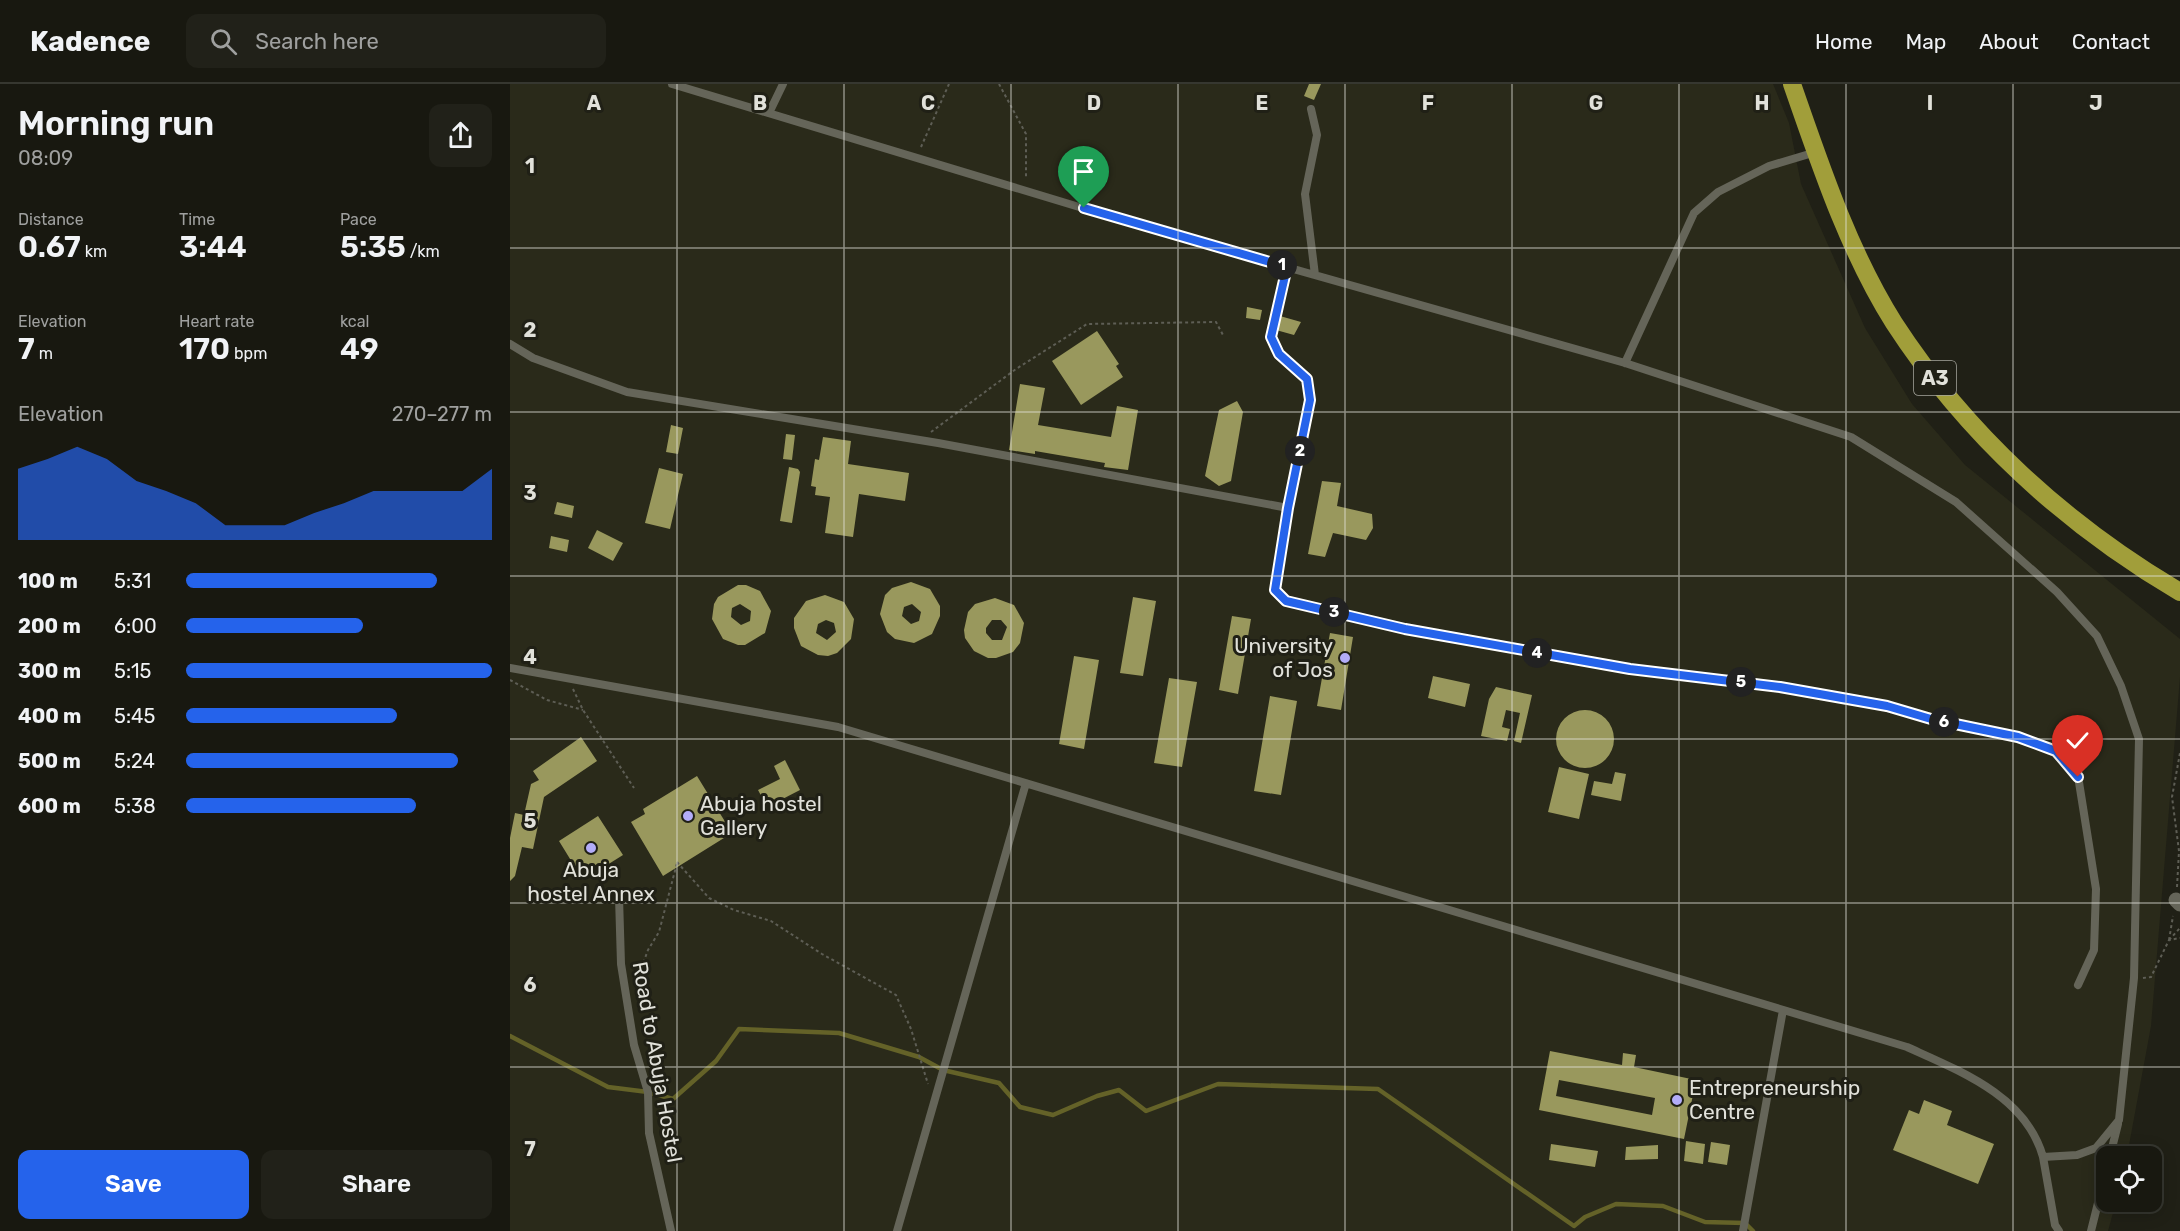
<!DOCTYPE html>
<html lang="en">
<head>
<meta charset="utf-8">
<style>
  body { margin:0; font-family:Rubik,sans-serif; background:#212119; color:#f1f3f6; height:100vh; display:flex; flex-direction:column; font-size:22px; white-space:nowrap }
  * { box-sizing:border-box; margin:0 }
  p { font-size:20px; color:#9fa09f }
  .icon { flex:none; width:33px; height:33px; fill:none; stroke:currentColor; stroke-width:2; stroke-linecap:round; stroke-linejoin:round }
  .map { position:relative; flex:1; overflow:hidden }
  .drawer { display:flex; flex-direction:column; background:#181810; width:510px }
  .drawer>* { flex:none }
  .fabs { position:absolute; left:1586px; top:1062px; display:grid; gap:12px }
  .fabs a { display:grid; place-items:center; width:66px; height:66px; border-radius:12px; background:#181810; box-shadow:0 3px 15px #0003,0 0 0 2px #363730; font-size:30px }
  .pin { position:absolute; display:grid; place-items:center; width:51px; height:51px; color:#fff; margin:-62px -26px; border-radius:50% 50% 50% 0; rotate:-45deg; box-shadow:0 0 6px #0007 }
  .pin .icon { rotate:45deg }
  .km { position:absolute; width:30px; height:30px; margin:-15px; border-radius:50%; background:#222; color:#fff; font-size:16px; line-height:30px; text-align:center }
  .round { display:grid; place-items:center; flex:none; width:63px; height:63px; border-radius:12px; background:#212119 }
  .head { display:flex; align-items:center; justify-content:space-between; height:102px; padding:0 18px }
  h1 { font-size:33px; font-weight:600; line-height:45px }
  .figures { display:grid; grid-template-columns:repeat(3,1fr); gap:9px; height:102px; padding:6px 18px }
  .figures div { display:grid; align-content:center }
  .figures b { font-size:30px; font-weight:600 }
  .figures small { font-size:16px; font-weight:400 }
  .figures p { font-size:16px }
  .chart { height:168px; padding:12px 18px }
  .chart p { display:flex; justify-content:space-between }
  .chart svg { width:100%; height:108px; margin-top:6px; fill:#2563eb; opacity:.7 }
  .cta { display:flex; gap:12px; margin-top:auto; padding:12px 18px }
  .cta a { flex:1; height:69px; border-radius:12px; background:#2563eb; color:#fff; font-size:24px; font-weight:600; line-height:69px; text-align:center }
  .cta a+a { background:#212119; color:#f1f3f6 }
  ul { padding:0 18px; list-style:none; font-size:20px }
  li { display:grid; grid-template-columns:96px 72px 1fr; align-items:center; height:45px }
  li i { height:15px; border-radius:8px; background:#2563eb }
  header { display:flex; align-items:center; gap:36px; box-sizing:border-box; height:84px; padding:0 30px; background:#181810; border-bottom:2px solid #363730 }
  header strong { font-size:28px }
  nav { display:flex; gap:33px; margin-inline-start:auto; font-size:21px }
  .search { width:420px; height:54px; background:#212119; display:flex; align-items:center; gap:15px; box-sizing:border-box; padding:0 21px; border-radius:12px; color:#9fa09f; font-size:22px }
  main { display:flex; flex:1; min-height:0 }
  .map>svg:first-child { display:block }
</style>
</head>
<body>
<header>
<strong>Kadence</strong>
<div class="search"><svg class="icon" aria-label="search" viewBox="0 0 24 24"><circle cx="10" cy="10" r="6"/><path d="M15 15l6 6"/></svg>Search here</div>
<nav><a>Home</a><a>Map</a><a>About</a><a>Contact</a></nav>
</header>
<main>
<section class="drawer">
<div class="head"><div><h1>Morning run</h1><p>08:09</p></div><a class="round"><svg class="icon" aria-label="share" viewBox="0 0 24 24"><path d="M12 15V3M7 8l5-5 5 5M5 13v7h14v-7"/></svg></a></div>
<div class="figures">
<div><p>Distance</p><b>0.67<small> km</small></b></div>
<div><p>Time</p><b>3:44</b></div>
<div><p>Pace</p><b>5:35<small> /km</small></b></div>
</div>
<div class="figures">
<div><p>Elevation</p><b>7<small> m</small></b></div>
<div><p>Heart rate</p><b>170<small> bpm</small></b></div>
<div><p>kcal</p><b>49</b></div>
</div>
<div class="chart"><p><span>Elevation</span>270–277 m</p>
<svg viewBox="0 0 160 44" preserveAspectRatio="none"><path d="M0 44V15L10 11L20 6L30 11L40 20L50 24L60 29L70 38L80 38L90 38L100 33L110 29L120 24L130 24L140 24L150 24L160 15V44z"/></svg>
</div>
<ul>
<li><b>100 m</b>5:31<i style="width:82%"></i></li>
<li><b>200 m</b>6:00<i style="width:58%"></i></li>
<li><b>300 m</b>5:15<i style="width:100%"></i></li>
<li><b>400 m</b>5:45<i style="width:69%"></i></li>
<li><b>500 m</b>5:24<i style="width:89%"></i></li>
<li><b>600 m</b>5:38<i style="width:75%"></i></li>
</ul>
<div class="cta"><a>Save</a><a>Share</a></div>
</section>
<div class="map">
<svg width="1670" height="1147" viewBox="0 0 1670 1147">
  <rect width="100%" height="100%" fill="#202016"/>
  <path fill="#2a2a1a" d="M 0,0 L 1263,0 L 1279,39 L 1291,100 L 1355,244 L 1402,320 L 1455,381 L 1670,555 L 1670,593 L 1641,942 L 1617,1072 L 1596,1072 L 1596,1118 L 1606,1118 L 1598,1147 L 0,1147 Z"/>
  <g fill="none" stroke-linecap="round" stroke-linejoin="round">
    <path stroke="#646228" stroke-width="4.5" d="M 0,952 L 98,1003 L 138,1008 L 163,1015 L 206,977 L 229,945 L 329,949 L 409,973 L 433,986 L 489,999 L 510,1023 L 543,1031 L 587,1012 L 609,1006 L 636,1027 L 708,1000 L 868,1005 L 1064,1142 L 1075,1133 L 1106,1120 L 1153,1122 L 1195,1138 L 1235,1139 L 1243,1147"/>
  </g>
  <path fill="#99985d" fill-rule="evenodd" d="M 799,0 L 811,0 L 804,16 L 794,12 Z
    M 737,223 L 752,226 L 750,236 L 736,234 Z
    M 770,232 L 791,238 L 784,251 L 766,246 Z
    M 587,247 L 609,280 L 606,282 L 613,293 L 571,321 L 542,277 Z
    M 510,300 L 535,304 L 528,341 L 601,353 L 607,322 L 628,326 L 618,386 L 594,383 L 595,379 L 525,367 L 525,370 L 499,366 Z
    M 727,317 L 733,328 L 721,397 L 709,402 L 695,392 L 709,326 Z
    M 161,341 L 173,344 L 168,370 L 156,368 Z
    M 276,350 L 285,351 L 282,376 L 273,375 Z
    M 313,353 L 341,357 L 338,380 L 399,389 L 395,417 L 349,410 L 343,453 L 315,449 L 320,413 L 305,411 L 306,403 L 301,402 L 305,375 L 309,376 Z
    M 279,383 L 288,385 L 290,388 L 282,439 L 270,437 Z
    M 149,384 L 173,390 L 160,445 L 135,439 Z
    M 812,397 L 831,399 L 827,422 L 862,430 L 863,444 L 856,456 L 823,449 L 815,473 L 798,470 Z
    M 47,418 L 64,422 L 62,434 L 44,430 Z
    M 87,446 L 113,459 L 103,477 L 78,464 Z
    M 41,452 L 59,456 L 57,468 L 39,464 Z
    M 401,498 L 420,505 L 430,522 L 430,532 L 422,550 L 404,559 L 385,555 L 377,548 L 370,530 L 375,511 L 382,504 ZM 402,520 L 411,528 L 409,537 L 401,540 L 392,532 L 394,523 Z
    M 228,501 L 236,501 L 250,507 L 261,527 L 255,549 L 235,561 L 228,561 L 213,555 L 202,535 L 204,520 L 208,513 ZM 230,520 L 241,527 L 240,537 L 231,541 L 221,533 L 222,524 Z
    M 315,511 L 334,518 L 344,535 L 341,555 L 327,569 L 318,572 L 308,571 L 291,562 L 284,544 L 284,534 L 296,517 ZM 316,536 L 324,539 L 326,548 L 317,556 L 306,549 L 308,540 Z
    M 623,513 L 646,517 L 633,592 L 610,589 Z
    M 485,514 L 504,521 L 514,539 L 510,559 L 503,568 L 486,574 L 478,574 L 464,567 L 455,554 L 454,546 L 458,528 L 465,520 ZM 482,536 L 491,536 L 497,543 L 492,556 L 482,556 L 476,549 L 476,544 Z
    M 722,532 L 741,535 L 728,610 L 709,606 Z
    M 820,549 L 843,553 L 831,626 L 807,622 Z
    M 564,572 L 589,576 L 574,665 L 549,660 Z
    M 923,592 L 960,600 L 955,623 L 918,614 Z
    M 659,594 L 687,598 L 672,683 L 644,679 Z
    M 986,603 L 1022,611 L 1011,659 L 1004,657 L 1010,629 L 996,626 L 992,643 L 1000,645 L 997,657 L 971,652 L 979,615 Z
    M 760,612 L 787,617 L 771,711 L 744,707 Z
    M1046 655a29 29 0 1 1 58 0a29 29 0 1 1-58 0Z
    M 71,653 L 87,677 L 34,713 L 23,765 L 12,763 L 5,792 L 0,797 L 0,754 L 5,729 L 14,731 L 21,700 L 29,696 L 23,687 Z
    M 275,676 L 290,706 L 257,723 L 248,706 L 270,695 L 264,682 Z
    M 1049,683 L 1079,690 L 1069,735 L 1038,728 Z
    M 1105,688 L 1116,690 L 1111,717 L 1081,711 L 1084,697 L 1102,700 Z
    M 187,692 L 222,749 L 153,792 L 121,738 L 135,730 L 133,725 Z
    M 88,732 L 113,771 L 73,796 L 49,757 Z
    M 1040,967 L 1112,981 L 1113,969 L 1126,971 L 1124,983 L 1186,996 L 1174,1055 L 1029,1026 ZM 1049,996 L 1145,1014 L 1142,1031 L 1046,1012 Z
    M 1414,1016 L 1442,1027 L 1437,1041 L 1484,1060 L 1468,1100 L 1383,1066 L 1399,1026 L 1409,1030 Z
    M 1176,1057 L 1195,1060 L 1193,1080 L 1174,1077 Z
    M 1201,1058 L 1220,1061 L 1217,1081 L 1198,1078 Z
    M 1041,1060 L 1088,1067 L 1085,1083 L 1039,1076 Z
    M 1148,1061 L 1148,1075 L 1115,1076 L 1116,1063 Z"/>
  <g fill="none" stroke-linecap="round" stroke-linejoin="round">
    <path stroke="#5e5e55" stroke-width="2" stroke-dasharray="3 3" stroke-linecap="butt" d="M 489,0 L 516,50 L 516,95
      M 411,63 L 439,0
      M 421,348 L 506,285 L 577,240 L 706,238 L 713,251
      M 0,596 L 37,616 L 73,626
      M 63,605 L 73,626 L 124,704
      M 167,778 L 199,814 L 224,826 L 261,837 L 312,870 L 386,911 L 401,945 L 418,1000
      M 1667,803 L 1669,767 L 1662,713 L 1670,669
      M 1659,856 L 1663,832
      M 1659,856 L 1670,844
      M 1633,894 L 1641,893 L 1659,856 L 1670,854
      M 125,901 L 138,866 L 149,848 L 167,779"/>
    <path stroke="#656559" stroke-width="8" d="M 801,25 L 807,51 L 795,110 L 805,191
      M 259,29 L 273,0
      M 777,183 L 761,253 L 769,270 L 797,295 L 800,316 L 778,424 L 765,506 L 776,517 L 895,545 L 1120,585 L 1270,603 L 1377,622 L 1421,635 L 1508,653 L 1547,667 L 1568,692 L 1586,805 L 1584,866 L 1568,901
      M 0,260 L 23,274 L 117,308 L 428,359 L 778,424
      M 1115,279 L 1184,129 L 1208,108 L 1259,82 L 1306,68
      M 0,584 L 328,643 L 1397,963 C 1450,987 1516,1012 1533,1073 L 1567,1071 L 1586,1064 L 1609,1036 L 1624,894 L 1629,655 L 1611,602 L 1587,552 L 1547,508 L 1446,418 L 1341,353 L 1115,279 L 632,142 L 162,0
      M 109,813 L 111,880 L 124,961 L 138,1008 L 139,1049 L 161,1147
      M 1600,1072 L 1608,1040
      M 1533,1073 L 1545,1141 L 1549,1147
      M 387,1147 L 516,699
      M 1233,1147 L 1273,926
      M 1581,1147 L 1596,1087"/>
    <path stroke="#656559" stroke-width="15" d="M 1666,816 L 1670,820"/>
    <path stroke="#a19e3a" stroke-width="18" d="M 1282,0 C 1310,80 1338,166 1384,239 C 1456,350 1556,441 1670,508"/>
  </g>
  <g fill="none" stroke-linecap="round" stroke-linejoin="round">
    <defs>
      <path id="route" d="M 574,124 L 777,183 L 761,253 L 769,270 L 797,295 L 800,316 L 778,424 L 765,506 L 776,517 L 895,545 L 1120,585 L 1270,603 L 1377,622 L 1421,635 L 1508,653 L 1546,667 L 1568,693"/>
    </defs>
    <use href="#route" stroke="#fff" stroke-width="12"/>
    <use href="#route" stroke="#2563eb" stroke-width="8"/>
  </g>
  <path fill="none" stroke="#e1e1da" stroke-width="1.5" stroke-opacity="0.55" d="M 167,0 L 167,1147M 334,0 L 334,1147M 501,0 L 501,1147M 668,0 L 668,1147M 835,0 L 835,1147M 1002,0 L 1002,1147M 1169,0 L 1169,1147M 1336,0 L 1336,1147M 1503,0 L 1503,1147M 0,164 L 1670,164M 0,328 L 1670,328M 0,492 L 1670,492M 0,655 L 1670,655M 0,819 L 1670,819M 0,983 L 1670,983"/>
  <g fill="#b3adf9" stroke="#202016" stroke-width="2">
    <circle cx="835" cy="574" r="6"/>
    <circle cx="178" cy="732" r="6"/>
    <circle cx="81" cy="764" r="6"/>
    <circle cx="1167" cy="1016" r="6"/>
  </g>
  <g text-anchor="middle" stroke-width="6" stroke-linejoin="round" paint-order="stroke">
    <rect fill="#202016" stroke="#a7a79f" stroke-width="1.5" x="1404" y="277" width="42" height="34" rx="4.5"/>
    <g font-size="20" font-weight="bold" fill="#e1e1da">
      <text x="1425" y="301">A3</text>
    </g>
    <g font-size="21" fill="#e1e1da" stroke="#202016" text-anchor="start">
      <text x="823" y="569" text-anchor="end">University<tspan x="823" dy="24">of Jos</tspan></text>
      <text x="190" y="727">Abuja hostel<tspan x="190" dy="24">Gallery</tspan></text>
      <text x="81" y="793" text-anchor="middle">Abuja<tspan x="81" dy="24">hostel Annex</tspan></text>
      <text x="1179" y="1011">Entrepreneurship<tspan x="1179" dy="24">Centre</tspan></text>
    </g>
    <g font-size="21" fill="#e1e1da" stroke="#202016">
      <text transform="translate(147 978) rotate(80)" y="7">Road to Abuja Hostel</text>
    </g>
  </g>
  <g font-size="20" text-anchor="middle" font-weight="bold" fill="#e1e1da" stroke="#202016" stroke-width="6" stroke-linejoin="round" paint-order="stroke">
    <text x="84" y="26">A</text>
    <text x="250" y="26">B</text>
    <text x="418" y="26">C</text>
    <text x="584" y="26">D</text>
    <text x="752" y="26">E</text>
    <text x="918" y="26">F</text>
    <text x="1086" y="26">G</text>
    <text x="1252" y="26">H</text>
    <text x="1420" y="26">I</text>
    <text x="1586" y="26">J</text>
    <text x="20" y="89">1</text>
    <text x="20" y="253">2</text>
    <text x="20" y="416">3</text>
    <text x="20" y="580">4</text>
    <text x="20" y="744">5</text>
    <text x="20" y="908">6</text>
    <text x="20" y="1072">7</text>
  </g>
</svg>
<div class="fabs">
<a><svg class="icon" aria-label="locate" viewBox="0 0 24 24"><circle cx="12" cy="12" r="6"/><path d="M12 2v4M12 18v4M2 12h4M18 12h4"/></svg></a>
</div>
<div class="pin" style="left:574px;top:124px;background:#1e9e55"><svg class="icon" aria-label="arrive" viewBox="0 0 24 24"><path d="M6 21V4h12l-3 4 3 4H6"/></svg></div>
<div class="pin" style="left:1568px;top:693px;background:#d93025"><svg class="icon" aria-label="check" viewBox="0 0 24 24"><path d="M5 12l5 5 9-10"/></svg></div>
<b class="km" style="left:772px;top:181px">1</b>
<b class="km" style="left:790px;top:367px">2</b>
<b class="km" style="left:824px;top:528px">3</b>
<b class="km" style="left:1027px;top:569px">4</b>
<b class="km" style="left:1231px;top:598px">5</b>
<b class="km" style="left:1434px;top:638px">6</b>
</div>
</main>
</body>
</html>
